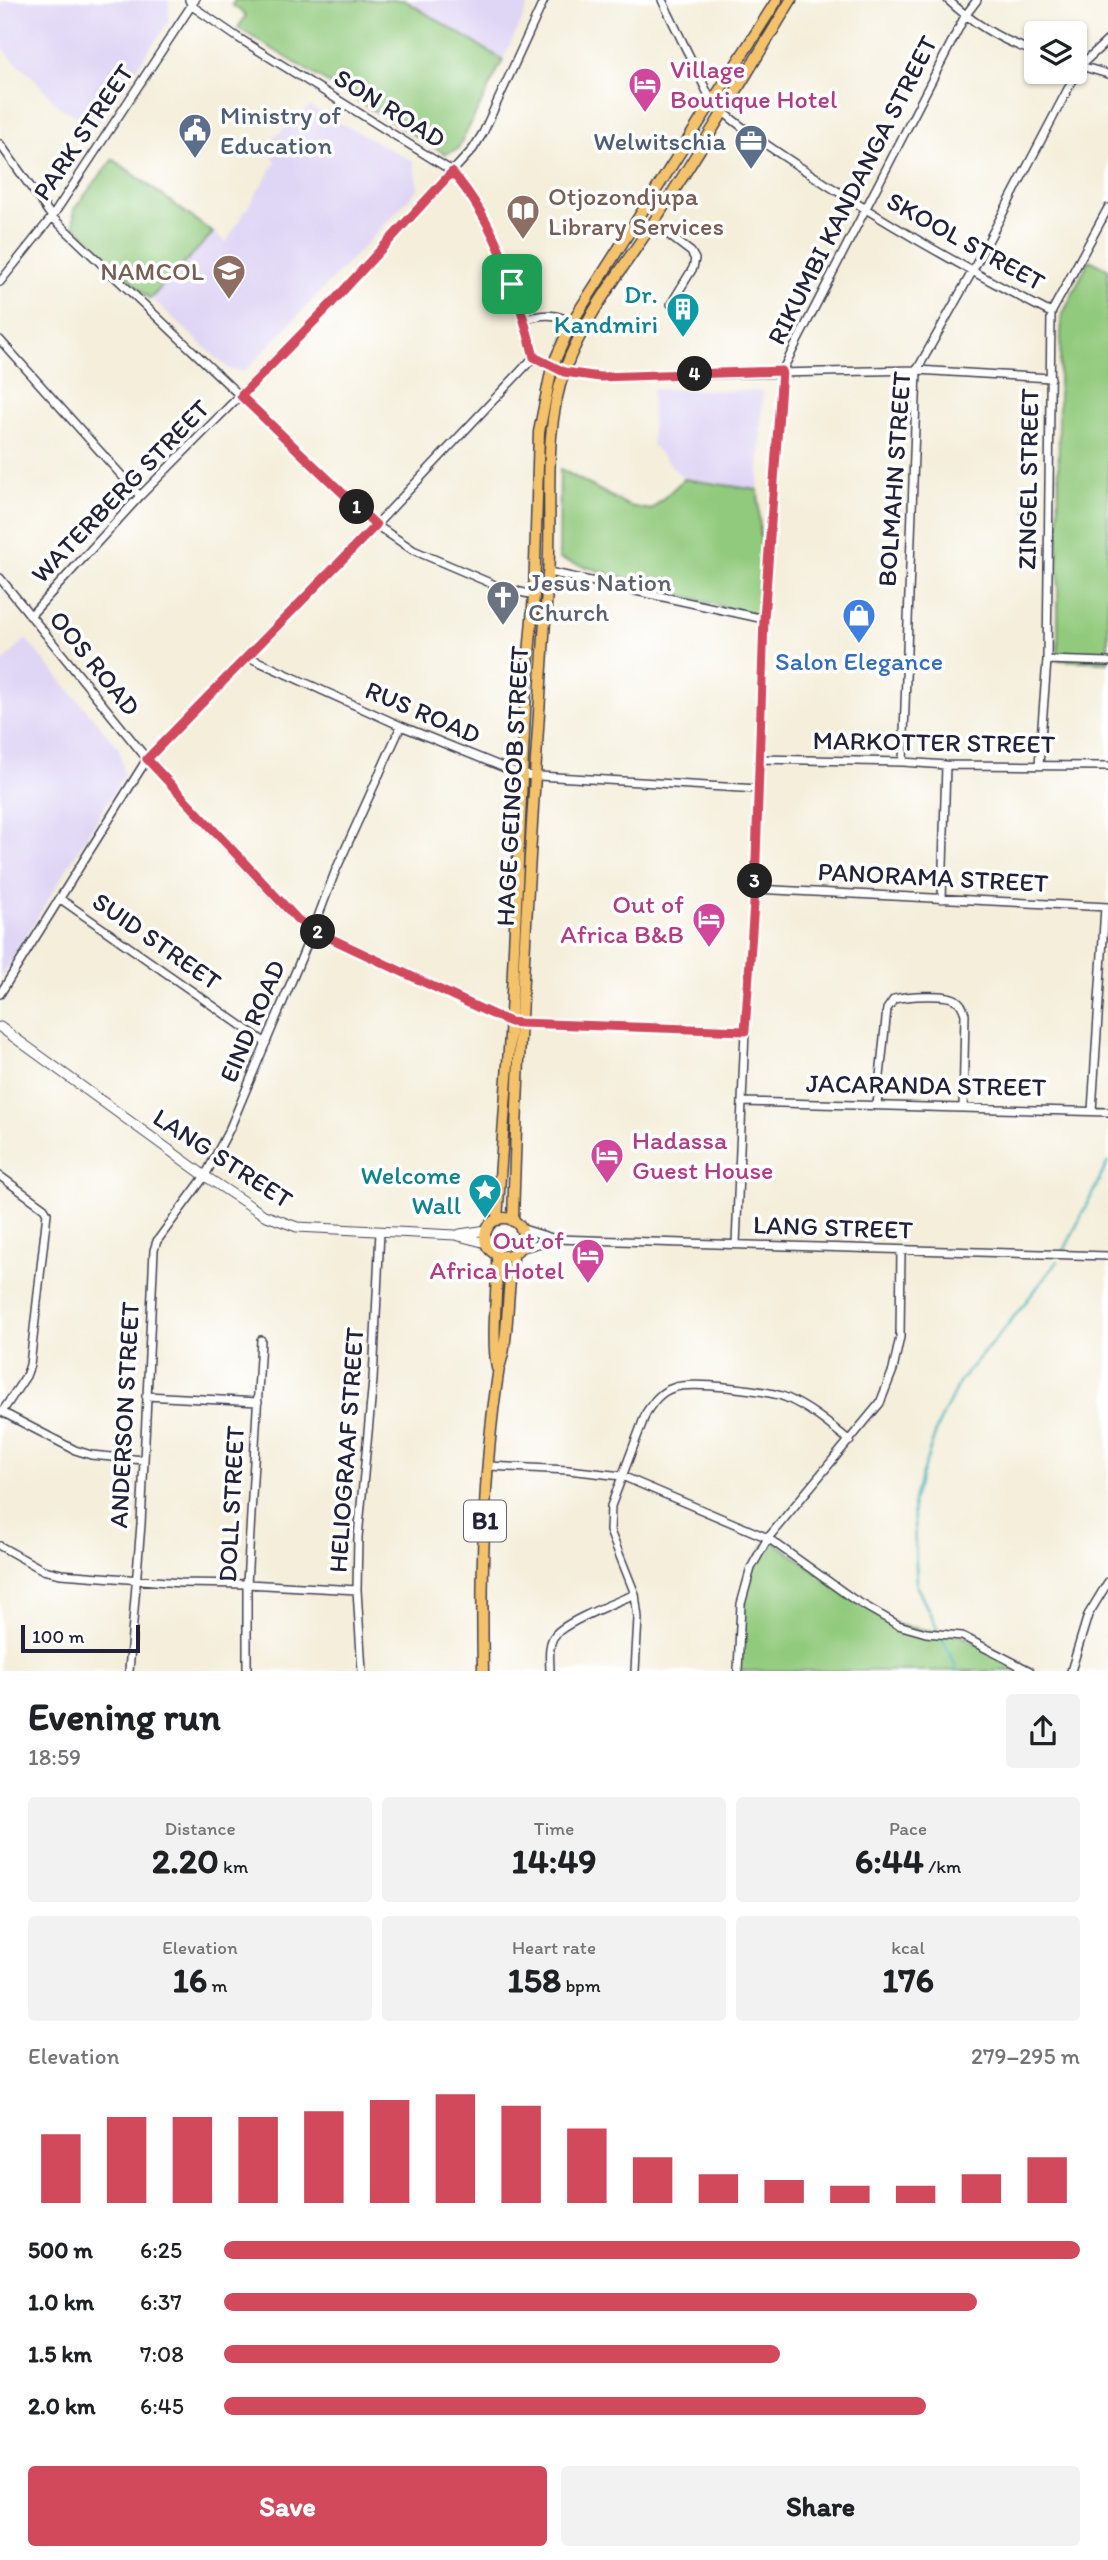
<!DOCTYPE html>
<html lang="en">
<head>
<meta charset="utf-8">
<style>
  body { margin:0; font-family:Itim,sans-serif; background:#f2f2f2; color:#202124; height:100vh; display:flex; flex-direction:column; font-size:26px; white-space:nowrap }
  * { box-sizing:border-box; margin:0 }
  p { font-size:23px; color:#757577 }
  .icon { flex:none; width:38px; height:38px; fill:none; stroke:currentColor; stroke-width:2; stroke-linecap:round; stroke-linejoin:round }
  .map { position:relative; height:1671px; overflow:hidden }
  .sheet { display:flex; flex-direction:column; background:#fff; flex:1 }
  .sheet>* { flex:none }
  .buttons { position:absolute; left:1024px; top:21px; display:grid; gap:14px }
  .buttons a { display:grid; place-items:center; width:63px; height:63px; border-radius:7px; background:#fff; box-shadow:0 2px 5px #0004; font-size:35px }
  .scale { position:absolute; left:21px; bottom:18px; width:119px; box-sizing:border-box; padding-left:7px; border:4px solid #22223b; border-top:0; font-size:19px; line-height:24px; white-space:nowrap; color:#22223b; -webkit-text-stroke:5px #fff; paint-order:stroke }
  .pin { position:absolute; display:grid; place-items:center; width:60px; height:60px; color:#fff; margin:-30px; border-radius:14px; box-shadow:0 4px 10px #0006 }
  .km { position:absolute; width:35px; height:35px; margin:-18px; border-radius:50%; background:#222; color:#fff; font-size:19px; line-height:35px; text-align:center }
  .round { display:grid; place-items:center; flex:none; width:74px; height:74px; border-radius:7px; background:#f2f2f2 }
  .head { display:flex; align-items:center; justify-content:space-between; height:119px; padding:0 28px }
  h1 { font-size:38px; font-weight:800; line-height:52px }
  .figures { display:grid; grid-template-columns:repeat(3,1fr); gap:10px; height:119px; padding:7px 28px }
  .figures div { display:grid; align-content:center; border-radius:7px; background:#f2f2f2; text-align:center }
  .figures b { font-size:35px; font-weight:800 }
  .figures small { font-size:19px; font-weight:400 }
  .figures p { font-size:19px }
  .chart { height:196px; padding:14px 28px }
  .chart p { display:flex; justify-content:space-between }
  .chart svg { width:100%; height:126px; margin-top:7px; stroke:#d1495b; stroke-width:6 }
  .button { display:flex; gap:14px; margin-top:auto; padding:14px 28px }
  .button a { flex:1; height:80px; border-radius:7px; background:#d1495b; color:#fff; font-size:28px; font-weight:800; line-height:80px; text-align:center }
  .button a+a { background:#f2f2f2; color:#202124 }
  ul { padding:0 28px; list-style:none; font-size:23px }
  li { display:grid; grid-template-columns:112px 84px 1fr; align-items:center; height:52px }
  li i { height:18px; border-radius:9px; background:#d1495b }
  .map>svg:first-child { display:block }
</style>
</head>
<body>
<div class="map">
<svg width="1108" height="1671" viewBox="0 0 1108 1671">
  <rect width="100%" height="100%" fill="#fff"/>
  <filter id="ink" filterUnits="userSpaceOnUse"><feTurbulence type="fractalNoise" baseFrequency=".0143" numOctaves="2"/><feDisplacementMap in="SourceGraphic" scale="14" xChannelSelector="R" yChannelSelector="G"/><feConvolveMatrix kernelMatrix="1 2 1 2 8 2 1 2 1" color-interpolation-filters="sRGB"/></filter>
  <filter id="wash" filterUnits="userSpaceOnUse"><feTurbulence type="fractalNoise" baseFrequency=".00686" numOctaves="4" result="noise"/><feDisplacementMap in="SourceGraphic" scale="28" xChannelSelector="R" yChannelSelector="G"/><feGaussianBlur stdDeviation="1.57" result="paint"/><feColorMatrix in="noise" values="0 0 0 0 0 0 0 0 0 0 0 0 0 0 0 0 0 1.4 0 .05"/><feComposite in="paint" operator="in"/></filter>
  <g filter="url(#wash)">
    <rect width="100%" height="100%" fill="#f4eeda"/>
    <path fill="#dfd5f5" d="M 7,0 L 169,0 L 169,21 L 96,126 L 59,107 L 34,78 L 10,57 L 0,43 L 0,5 Z
      M 404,0 L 531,0 L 503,60 Z
      M 310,107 L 413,161 L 418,189 L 245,371 L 230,370 L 151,298 L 213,233 L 226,242 L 276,162 L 266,144 Z
      M 652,389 L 763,391 L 758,490 L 684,479 L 652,445 Z
      M 26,639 L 119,748 L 124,775 L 0,979 L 0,665 Z"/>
    <path fill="#92ca7d" stroke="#5a765c" stroke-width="2" d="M 235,0 L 404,0 L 503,60 L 458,149 L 445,154 L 238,28 L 246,15 L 232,5 Z
      M 113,159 L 213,233 L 150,299 L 74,225 L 74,209 Z
      M 1089,260 L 1108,269 L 1108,662 L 1058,660 L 1059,380 L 1062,316 Z
      M 560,469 L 629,506 L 651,510 L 684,479 L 758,490 L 764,619 L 559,559 Z
      M 768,1538 L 897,1625 L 962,1636 L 1030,1671 L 738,1671 L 741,1604 L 751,1568 Z"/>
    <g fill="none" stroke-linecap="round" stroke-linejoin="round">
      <path stroke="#3fb0b7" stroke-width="2.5" d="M 1064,1251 L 1108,1162
        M 958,1671 L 917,1587 L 913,1501 L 938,1425 L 961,1379 L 1005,1328 L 1058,1261"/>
    </g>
  </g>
  <g filter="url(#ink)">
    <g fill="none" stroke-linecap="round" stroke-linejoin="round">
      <defs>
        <path id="minor" d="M 189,0 L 192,6 L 237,37 L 452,171 C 497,223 517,292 534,357 C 556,370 575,373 599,377 L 917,370 L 1051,378
          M 662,0 L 712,102 C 747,134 789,160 829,186 C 901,232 975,274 1051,313
          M 948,0 C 973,23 1004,42 1036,52
          M 1074,64 L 1108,74
          M 0,144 L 52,217 L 376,525 L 413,550 L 502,588 L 534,595
          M 653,223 L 691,252 L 695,259 L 693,268 L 671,304
          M 0,282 L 52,217 L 195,0
          M 524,320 C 549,311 562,315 584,329
          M 0,340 L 140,496
          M 549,572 L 764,619
          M 0,578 L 147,759 L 285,908 L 307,926 L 510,1022 L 745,1031
          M 30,616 L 140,496 L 330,305 L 473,149 L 483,133 L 544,0
          M 246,656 L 401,726 L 522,775 L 758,789
          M 1047,660 L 1108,662
          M 759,759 L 903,762 L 946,765 L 1108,766
          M 903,762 L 917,370 L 972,272 L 1080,66 L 1108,40
          M 1039,765 L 1047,660 L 1051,313 L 1108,208
          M 755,889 L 1108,907
          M 59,898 L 266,1043
          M 942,899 L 946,765
          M 0,994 L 147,759 L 376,525 L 534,357
          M 742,1102 L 1108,1112
          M 877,1105 L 887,1009 L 894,999 C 906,996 947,993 956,1000 C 962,1003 963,1009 965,1014 L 963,1108
          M 1092,1111 L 1105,907
          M 0,1176 L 44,1208 L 47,1213 L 30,1365 L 26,1376 L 2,1412
          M 520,1228 L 552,1238
          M 736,1244 L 745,1031 L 755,889 L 764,619 L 782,371 L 965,16 L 977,0
          M 519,1249 L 556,1239 L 1108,1256
          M 146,1396 L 258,1402
          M 0,1411 L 75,1450 L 91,1455 L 143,1460
          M 489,1466 L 568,1470 L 622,1476 L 768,1538 L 853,1599 L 898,1625 L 926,1633 L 962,1636 L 1030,1671
          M 0,1546 L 43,1570 L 61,1574 L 181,1583 L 247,1584 L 357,1590
          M 129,1671 L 141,1524 L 154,1250 L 157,1241 L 205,1176 L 230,1128 L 313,930 L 335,872 L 401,726
          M 247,1671 L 247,1584 L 261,1340
          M 362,1671 L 357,1590 L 358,1537 L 373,1380 L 380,1231
          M 550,1671 C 550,1660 547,1643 556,1634 C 567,1621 617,1602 635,1594
          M 635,1671 L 638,1618 L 635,1594 L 610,1531 L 611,1506 L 646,1413 C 653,1402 660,1392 673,1388 C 691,1381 768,1390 787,1398 C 810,1408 830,1425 850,1441
          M 738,1671 L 741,1604 L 751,1568 L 768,1538 L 880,1403 L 893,1370 L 900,1337 L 901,1250
          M 1071,1671 L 1088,1615 L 1108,1582"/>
        <path id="tertiary" d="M 0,1027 L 205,1176 L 264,1215 L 297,1227 L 455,1235 L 486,1243
          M 460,1234 L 487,1230"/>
        <path id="trunk" d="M485 1237a19 19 0 1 1 38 0a19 19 0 1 1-38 0Z
          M 497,1220 L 510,1035 L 526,690 L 534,595 L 539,432 L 552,367 L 572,322 L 777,0
          M 513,1221 C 519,1005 534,790 548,575 C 553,506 541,435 565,369 C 585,316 624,267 655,220 C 702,147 747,74 791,0
          M 497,1255 C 498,1289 491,1337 497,1368
          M 483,1671 C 481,1572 483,1472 498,1374 C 499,1365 503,1357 504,1348 C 509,1317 507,1285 514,1253"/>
      </defs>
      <use href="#minor" stroke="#424153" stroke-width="10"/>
      <use href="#tertiary" stroke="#424153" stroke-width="11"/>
      <use href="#trunk" stroke="#424153" stroke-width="13"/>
      <use href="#minor" stroke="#fff" stroke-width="7"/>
      <use href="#tertiary" stroke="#fff" stroke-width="9"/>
      <use href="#trunk" stroke="#f4c26a" stroke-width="10"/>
    </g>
  </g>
  <g fill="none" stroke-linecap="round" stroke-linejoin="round" filter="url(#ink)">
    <defs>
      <path id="route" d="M 452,172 C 497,223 517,292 534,357 L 564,372 L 600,377 L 782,371 L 764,619 L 755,889 L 745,1031 L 520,1023 L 510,1022 L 481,1009 L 313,930 L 298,920 L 147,759 L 376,525 L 241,396 L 330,305 Z"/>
    </defs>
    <use href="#route" stroke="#fff" stroke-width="14"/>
    <use href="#route" stroke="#d1495b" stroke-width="9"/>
  </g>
  <defs>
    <symbol id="hotel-pin" viewBox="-11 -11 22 30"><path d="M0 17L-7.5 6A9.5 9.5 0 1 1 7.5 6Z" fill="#d1479c" stroke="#fff"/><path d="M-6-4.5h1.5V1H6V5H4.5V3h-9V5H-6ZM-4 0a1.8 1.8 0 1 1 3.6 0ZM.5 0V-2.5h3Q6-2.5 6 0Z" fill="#fff"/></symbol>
    <symbol id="civic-pin" viewBox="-11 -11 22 30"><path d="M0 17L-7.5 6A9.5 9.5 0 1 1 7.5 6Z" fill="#5c6f8a" stroke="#fff"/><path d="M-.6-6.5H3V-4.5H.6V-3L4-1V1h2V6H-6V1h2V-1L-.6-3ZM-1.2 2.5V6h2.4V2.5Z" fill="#fff"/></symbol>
    <symbol id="office-pin" viewBox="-11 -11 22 30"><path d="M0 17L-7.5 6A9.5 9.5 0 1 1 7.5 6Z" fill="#5c6f8a" stroke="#fff"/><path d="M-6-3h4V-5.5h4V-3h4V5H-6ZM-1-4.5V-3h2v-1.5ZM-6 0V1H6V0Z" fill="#fff"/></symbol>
    <symbol id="library-pin" viewBox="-11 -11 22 30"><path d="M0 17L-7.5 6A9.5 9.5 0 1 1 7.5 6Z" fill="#8d6e63" stroke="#fff"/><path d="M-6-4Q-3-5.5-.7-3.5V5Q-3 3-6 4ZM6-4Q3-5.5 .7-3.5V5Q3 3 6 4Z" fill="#fff"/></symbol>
    <symbol id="school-pin" viewBox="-11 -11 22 30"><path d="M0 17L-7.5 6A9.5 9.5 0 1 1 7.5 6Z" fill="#8d6e63" stroke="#fff"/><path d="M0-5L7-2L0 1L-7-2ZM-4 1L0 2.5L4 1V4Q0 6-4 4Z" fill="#fff"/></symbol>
    <symbol id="building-pin" viewBox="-11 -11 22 30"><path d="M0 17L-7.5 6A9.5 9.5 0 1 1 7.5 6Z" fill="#0f9aa8" stroke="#fff"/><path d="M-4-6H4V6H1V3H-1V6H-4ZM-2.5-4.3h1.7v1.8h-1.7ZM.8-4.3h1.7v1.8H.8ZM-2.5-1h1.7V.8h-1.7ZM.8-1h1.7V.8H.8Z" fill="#fff"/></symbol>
    <symbol id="church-pin" viewBox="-11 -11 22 30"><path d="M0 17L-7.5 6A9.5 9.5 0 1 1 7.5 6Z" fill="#6b7280" stroke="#fff"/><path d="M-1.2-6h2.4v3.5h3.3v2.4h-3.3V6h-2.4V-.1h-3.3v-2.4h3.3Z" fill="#fff"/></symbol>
    <symbol id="shop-pin" viewBox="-11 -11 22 30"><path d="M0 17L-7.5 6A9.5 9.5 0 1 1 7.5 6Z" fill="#3f7fe0" stroke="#fff"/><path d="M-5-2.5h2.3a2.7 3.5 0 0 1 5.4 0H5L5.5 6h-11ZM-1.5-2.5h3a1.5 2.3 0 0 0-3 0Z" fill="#fff"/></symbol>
    <symbol id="sight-pin" viewBox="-11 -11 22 30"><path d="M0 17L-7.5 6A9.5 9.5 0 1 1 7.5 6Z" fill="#0f9aa8" stroke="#fff"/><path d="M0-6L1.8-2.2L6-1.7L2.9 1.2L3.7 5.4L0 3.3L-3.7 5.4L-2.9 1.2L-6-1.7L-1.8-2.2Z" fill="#fff"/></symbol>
  </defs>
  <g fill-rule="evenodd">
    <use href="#hotel-pin" x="626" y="65" width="38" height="52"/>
    <use href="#civic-pin" x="176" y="111" width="38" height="52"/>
    <use href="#office-pin" x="732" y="122" width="38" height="52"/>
    <use href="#library-pin" x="504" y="192" width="38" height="52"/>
    <use href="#school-pin" x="210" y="252" width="38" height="52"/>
    <use href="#building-pin" x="664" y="290" width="38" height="52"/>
    <use href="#church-pin" x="484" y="578" width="38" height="52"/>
    <use href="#shop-pin" x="840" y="596" width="38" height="52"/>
    <use href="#hotel-pin" x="690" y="900" width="38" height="52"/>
    <use href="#hotel-pin" x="588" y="1136" width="38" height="52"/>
    <use href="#sight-pin" x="466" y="1171" width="38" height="52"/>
    <use href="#hotel-pin" x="569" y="1236" width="38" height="52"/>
  </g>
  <g text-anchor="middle" stroke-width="7" stroke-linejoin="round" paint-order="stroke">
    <rect fill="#fff" stroke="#646476" stroke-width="2" x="464" y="1500.5" width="42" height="41" rx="5"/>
    <g font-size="24" font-weight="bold" fill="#22223b">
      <text x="485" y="1529">B1</text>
    </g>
    <g font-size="26" fill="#b23c85" stroke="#fff" text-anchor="start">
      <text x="670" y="78">Village<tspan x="670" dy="30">Boutique Hotel</tspan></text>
      <text x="684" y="913" text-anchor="end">Out of<tspan x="684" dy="30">Africa B&amp;B</tspan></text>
      <text x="632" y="1149">Hadassa<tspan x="632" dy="30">Guest House</tspan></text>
      <text x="564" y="1249" text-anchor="end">Out of<tspan x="564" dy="30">Africa Hotel</tspan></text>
    </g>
    <g font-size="26" fill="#22223b" stroke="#fff">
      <text transform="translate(390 108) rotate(32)" y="9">SON ROAD</text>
      <text transform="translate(83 132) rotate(-56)" y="9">PARK STREET</text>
      <text transform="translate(852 190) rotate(-63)" y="9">RIKUMBI KANDANGA STREET</text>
      <text transform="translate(966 241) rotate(29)" y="9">SKOOL STREET</text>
      <text transform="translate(894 479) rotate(-86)" y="9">BOLMAHN STREET</text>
      <text transform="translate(1028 479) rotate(-89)" y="9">ZINGEL STREET</text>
      <text transform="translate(120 491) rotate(-46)" y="9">WATERBERG STREET</text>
      <text transform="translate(95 663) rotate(51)" y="9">OOS ROAD</text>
      <text transform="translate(423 712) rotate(23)" y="9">RUS ROAD</text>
      <text transform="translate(934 742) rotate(1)" y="9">MARKOTTER STREET</text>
      <text transform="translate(512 786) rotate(-87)" y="9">HAGE GEINGOB STREET</text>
      <text transform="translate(933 877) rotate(3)" y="9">PANORAMA STREET</text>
      <text transform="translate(157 941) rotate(35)" y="9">SUID STREET</text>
      <text transform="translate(252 1021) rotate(-67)" y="9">EIND ROAD</text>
      <text transform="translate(926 1085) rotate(1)" y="9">JACARANDA STREET</text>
      <text transform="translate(223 1158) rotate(33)" y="9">LANG STREET</text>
      <text transform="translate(833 1227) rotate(2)" y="9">LANG STREET</text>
      <text transform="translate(124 1415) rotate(-87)" y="9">ANDERSON STREET</text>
      <text transform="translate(346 1450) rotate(-86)" y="9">HELIOGRAAF STREET</text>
      <text transform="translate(231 1504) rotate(-87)" y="9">DOLL STREET</text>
    </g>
    <g font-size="26" fill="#4e5e75" stroke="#fff" text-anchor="start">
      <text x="220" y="124">Ministry of<tspan x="220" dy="30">Education</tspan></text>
      <text x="726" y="150" text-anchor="end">Welwitschia</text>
    </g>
    <g font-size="26" fill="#785e54" stroke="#fff" text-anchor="start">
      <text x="548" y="205">Otjozondjupa<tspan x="548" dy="30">Library Services</tspan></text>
      <text x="204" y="280" text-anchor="end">NAMCOL</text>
    </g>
    <g font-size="26" fill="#0d838f" stroke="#fff" text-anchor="end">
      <text x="658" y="303">Dr.<tspan x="658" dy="30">Kandmiri</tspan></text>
      <text x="461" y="1184">Welcome<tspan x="461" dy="30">Wall</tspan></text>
    </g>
    <g font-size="26" fill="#5b616d" stroke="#fff" text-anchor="start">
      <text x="528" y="591">Jesus Nation<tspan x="528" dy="30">Church</tspan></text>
    </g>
    <g font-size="26" fill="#366cbe" stroke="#fff">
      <text x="859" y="670">Salon Elegance</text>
    </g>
  </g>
</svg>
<div class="buttons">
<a><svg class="icon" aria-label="layers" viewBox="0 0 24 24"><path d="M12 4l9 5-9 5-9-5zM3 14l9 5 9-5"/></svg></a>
</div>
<div class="scale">100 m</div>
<div class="pin" style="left:512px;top:284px;background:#1e9e55"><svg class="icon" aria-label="arrive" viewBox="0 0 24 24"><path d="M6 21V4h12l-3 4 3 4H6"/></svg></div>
<b class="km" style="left:357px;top:507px">1</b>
<b class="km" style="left:318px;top:932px">2</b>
<b class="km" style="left:755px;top:881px">3</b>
<b class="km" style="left:695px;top:374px">4</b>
</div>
<section class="sheet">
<div class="head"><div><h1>Evening run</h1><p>18:59</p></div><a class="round"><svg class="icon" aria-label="share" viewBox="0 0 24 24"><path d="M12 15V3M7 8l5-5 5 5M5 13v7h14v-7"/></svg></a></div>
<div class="figures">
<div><p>Distance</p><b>2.20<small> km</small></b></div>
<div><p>Time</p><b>14:49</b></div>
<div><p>Pace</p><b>6:44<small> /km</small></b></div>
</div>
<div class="figures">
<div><p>Elevation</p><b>16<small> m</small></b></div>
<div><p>Heart rate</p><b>158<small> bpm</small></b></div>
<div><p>kcal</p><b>176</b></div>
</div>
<div class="chart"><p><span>Elevation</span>279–295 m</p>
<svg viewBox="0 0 160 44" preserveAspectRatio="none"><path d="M5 44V20M15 44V14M25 44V14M35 44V14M45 44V12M55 44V8M65 44V6M75 44V10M85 44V18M95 44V28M105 44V34M115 44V36M125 44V38M135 44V38M145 44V34M155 44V28"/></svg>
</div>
<ul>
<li><b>500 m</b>6:25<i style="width:100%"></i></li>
<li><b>1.0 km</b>6:37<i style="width:88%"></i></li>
<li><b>1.5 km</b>7:08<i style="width:65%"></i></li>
<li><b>2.0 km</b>6:45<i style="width:82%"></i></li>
</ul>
<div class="button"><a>Save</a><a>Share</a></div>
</section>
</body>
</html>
